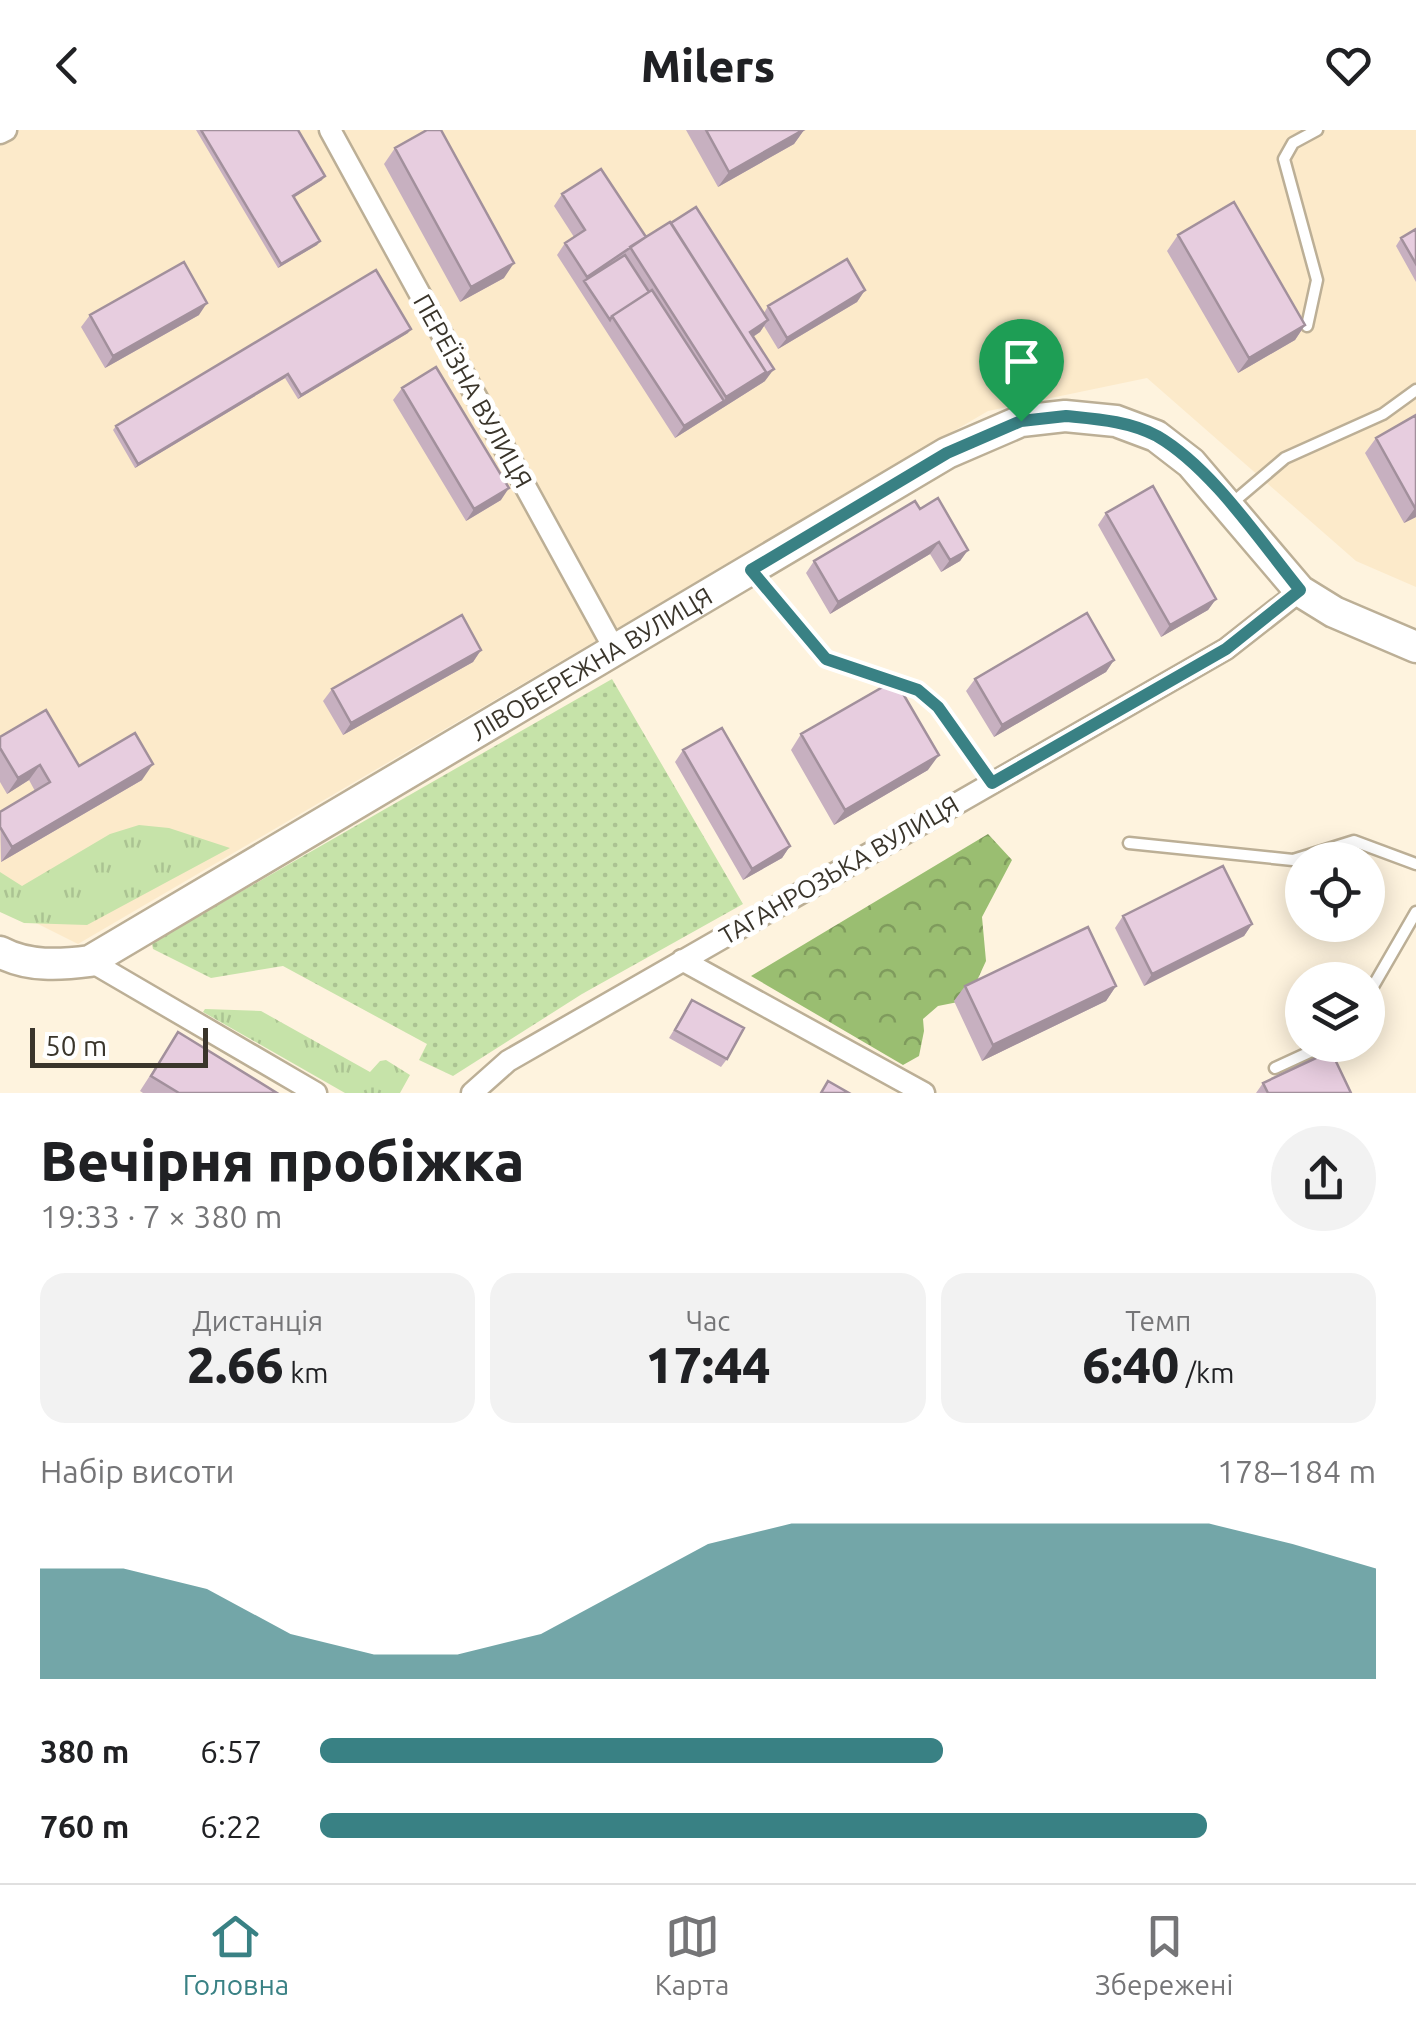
<!DOCTYPE html>
<html lang="uk">
<head>
<meta charset="utf-8">
<style>
  body { margin:0; font-family:Ubuntu,sans-serif; background:#f2f2f2; color:#202124; height:100vh; display:flex; flex-direction:column; font-size:38px; white-space:nowrap }
  * { box-sizing:border-box; margin:0 }
  p { font-size:32px; color:#757577 }
  .icon { flex:none; width:55px; height:55px; fill:none; stroke:currentColor; stroke-width:2; stroke-linecap:round; stroke-linejoin:round }
  .map { position:relative; height:963px; overflow:hidden }
  .panel { display:flex; flex-direction:column; background:#fff; flex:1 }
  .panel>* { flex:none }
  .controls { position:absolute; left:1285px; top:712px; display:grid; gap:20px }
  .controls a { display:grid; place-items:center; width:100px; height:100px; border-radius:50%; background:#fff; box-shadow:0 5px 25px #0003; font-size:50px }
  .scale { position:absolute; left:30px; bottom:25px; width:178px; box-sizing:border-box; padding-left:10px; border:5px solid #3a352b; border-top:0; font-size:28px; line-height:35px; white-space:nowrap; color:#3a352b; -webkit-text-stroke:8px #fff; paint-order:stroke }
  .pin { position:absolute; display:grid; place-items:center; width:85px; height:85px; color:#fff; margin:-102px -42px; border-radius:50% 50% 50% 0; rotate:-45deg; box-shadow:0 0 10px #0007 }
  .pin .icon { rotate:45deg }
  .round { display:grid; place-items:center; flex:none; width:105px; height:105px; border-radius:52px; background:#f2f2f2 }
  .head { display:flex; align-items:center; justify-content:space-between; height:170px; padding:0 40px }
  h1 { font-size:55px; font-weight:800; line-height:75px }
  .figures { display:grid; grid-template-columns:repeat(3,1fr); gap:15px; height:170px; padding:10px 40px }
  .figures div { display:grid; align-content:center; border-radius:25px; background:#f2f2f2; text-align:center }
  .figures b { font-size:50px; font-weight:800 }
  .figures small { font-size:28px; font-weight:400 }
  .figures p { font-size:28px }
  .chart { height:280px; padding:20px 40px }
  .chart p { display:flex; justify-content:space-between }
  .chart svg { width:100%; height:180px; margin-top:10px; fill:#398184; opacity:.7 }
  ul { padding:0 40px; list-style:none; font-size:32px }
  li { display:grid; grid-template-columns:160px 120px 1fr; align-items:center; height:75px }
  li i { height:25px; border-radius:12px; background:#398184 }
  header { display:flex; justify-content:space-between; align-items:center; height:130px; padding:0 40px; background:#fff; font-size:45px; font-weight:800 }
  .tabs { display:flex; justify-content:space-around; align-items:center; height:140px; border-top:2px solid #e0e0e0; background:#fff; font-size:28px; color:#757577 }
  .tabs a { display:grid; justify-items:center; gap:5px }
  .tabs .current { color:#398184 }
  .map>svg:first-child { display:block }
</style>
</head>
<body>
<header><svg class="icon" aria-label="back" viewBox="0 0 24 24"><path d="M15 5l-7 7 7 7"/></svg>Milers<svg class="icon" aria-label="heart" viewBox="0 0 24 24"><path d="M12 20l-8-8c-3-5 5-10 8-4 3-6 11-1 8 4z"/></svg></header>
<div class="map">
<svg width="1416" height="963" viewBox="0 0 1416 963">
  <defs>
    <pattern id="grass-tufts" width="24" height="20" patternUnits="userSpaceOnUse" patternTransform="scale(2.5)"><rect width="24" height="20" fill="#c6e3a9"/><path d="M3 7l-1-3M5 7V3M7 7l1-3M15 17l-1-3M17 17v-4M19 17l1-3" fill="none" stroke="#abc392"/></pattern>
    <pattern id="forest-crowns" width="20" height="18" patternUnits="userSpaceOnUse" patternTransform="scale(2.5)"><rect width="20" height="18" fill="#9abe71"/><path d="M2 6a3 3 0 1 1 6 0M12 15a3 3 0 1 1 6 0" fill="none" stroke="#7f9b5d"/></pattern>
    <pattern id="park-dots" width="8" height="8" patternUnits="userSpaceOnUse" patternTransform="scale(2.5)"><rect width="8" height="8" fill="#c6e3a9"/><path d="M2 2h.1M6 6h.1" fill="none" stroke="#abc392" stroke-width="1.8" stroke-linecap="round"/></pattern>
  </defs>
  <rect width="100%" height="100%" fill="#fef3de"/>
  <path fill="#fceaca" d="M 0,0 L 1416,0 L 1416,457 L 1356,431 L 1147,248 L 988,281 L 78,814 L 0,775 Z"/>
  <path fill="url(#grass-tufts)" d="M 139,695 L 169,698 L 230,718 L 87,795 L 24,793 L 0,782 L 0,742 L 22,756 L 110,704 Z
    M 205,879 L 261,881 L 370,942 L 380,931 L 386,930 L 410,945 L 400,963 L 345,963 L 203,882 Z"/>
  <path fill="url(#forest-crowns)" d="M 988,704 L 1012,730 L 982,787 L 986,831 L 968,870 L 938,876 L 923,889 L 924,901 L 919,926 L 903,935 L 751,846 Z"/>
  <path fill="url(#park-dots)" d="M 612,549 L 743,774 L 582,864 L 453,946 L 419,930 L 427,914 L 283,836 L 211,848 L 153,819 L 152,814 L 160,808 Z"/>
  <g fill="none" stroke-linecap="round" stroke-linejoin="round">
    <defs>
      <path id="service" d="M 1307,196 L 1317,150 L 1284,29 L 1293,13 L 1317,0
        M 1231,374 L 1285,328 L 1383,284 L 1416,260
        M 753,443 L 825,529 L 918,560 L 938,577 L 992,653
        M 1129,713 L 1293,730 L 1354,711 L 1416,734
        M 1368,865 L 1416,782
        M 1275,938 L 1325,915"/>
      <path id="minor" d="M 330,0 L 616,522
        M 0,3 L 6,0
        M 682,830 L 924,963
        M 90,831 L 316,963
        M 472,963 L 508,931 L 1226,519 L 1300,461"/>
      <g id="secondary">
        <path id="s1" d="M 0,822 C 28,837 60,835 90,831 L 947,323 L 1021,291 L 1065,286 L 1116,291 L 1156,306 L 1191,333 L 1300,461 L 1334,482 L 1416,517"/>
      </g>
    </defs>
    <use href="#service" stroke="#bcaf96" stroke-width="15"/>
    <use href="#minor" stroke="#bcaf96" stroke-width="25"/>
    <use href="#secondary" stroke="#bcaf96" stroke-width="35"/>
    <use href="#service" stroke="#fff" stroke-width="10"/>
    <use href="#minor" stroke="#fff" stroke-width="20"/>
    <use href="#secondary" stroke="#fff" stroke-width="30"/>
  </g>
  <path fill="#c7b0c0" d="M 196,0 L 298,0 L 322,50 L 294,67 L 320,111 L 317,115 L 278,138 Z
    M 686,0 L 804,0 L 794,14 L 718,57 Z
    M 395,18 L 504,148 L 460,172 L 384,34 Z
    M 562,64 L 646,107 L 764,183 L 768,176 L 865,160 L 857,172 L 778,219 L 764,196 L 760,202 L 753,207 L 765,251 L 675,308 L 557,125 L 565,113 L 574,107 L 554,76 Z
    M 1416,99 L 1416,152 L 1396,116 L 1401,108 Z
    M 1178,105 L 1305,195 L 1295,210 L 1238,243 L 1167,121 Z
    M 90,185 L 199,185 L 105,238 L 81,197 Z
    M 408,203 L 298,269 L 285,248 L 135,338 L 113,300 L 116,296 Z
    M 402,258 L 501,370 L 466,391 L 393,270 Z
    M 1416,285 L 1416,387 L 1404,393 L 1365,323 L 1376,308 Z
    M 920,379 L 968,420 L 960,431 L 941,442 L 930,424 L 830,484 L 806,443 L 814,431 Z
    M 1106,383 L 1216,469 L 1208,480 L 1161,507 L 1098,395 Z
    M 481,520 L 473,532 L 343,605 L 323,571 L 332,559 Z
    M 1114,530 L 1106,542 L 994,607 L 966,561 L 975,549 Z
    M 801,604 L 928,640 L 834,695 L 791,620 Z
    M 0,607 L 79,636 L 142,650 L 1,732 L 0,682 L 35,661 L 29,650 L 7,664 L 0,652 Z
    M 683,620 L 790,716 L 782,728 L 743,750 L 675,632 Z
    M 1123,786 L 1252,794 L 1244,806 L 1144,856 L 1115,798 Z
    M 965,856 L 1116,856 L 1106,871 L 982,931 L 954,871 Z
    M 692,870 L 727,929 L 721,937 L 669,908 Z
    M 178,902 L 277,963 L 143,963 L 140,961 Z
    M 1263,953 L 1351,963 L 1256,963 Z"/>
  <path fill="#a2909c" d="M 804,0 L 794,14 L 718,57 L 729,42 Z
    M 325,46 L 322,50 L 290,70 L 293,66 Z
    M 320,111 L 317,115 L 278,138 L 281,134 Z
    M 514,133 L 504,148 L 460,172 L 471,157 Z
    M 865,160 L 857,172 L 778,219 L 787,208 Z
    M 207,173 L 199,185 L 105,238 L 113,226 Z
    M 768,190 L 760,202 L 742,214 L 750,202 Z
    M 1305,195 L 1295,210 L 1238,243 L 1249,228 Z
    M 411,199 L 408,203 L 298,269 L 301,265 Z
    M 774,239 L 765,251 L 675,308 L 684,296 L 724,271 L 726,267 L 766,242 Z
    M 288,244 L 285,248 L 135,338 L 138,334 Z
    M 509,358 L 501,370 L 466,391 L 474,379 Z
    M 1416,377 L 1416,387 L 1404,393 L 1415,378 Z
    M 939,412 L 930,424 L 830,484 L 838,472 Z
    M 968,420 L 960,431 L 941,442 L 950,430 Z
    M 1216,469 L 1208,480 L 1161,507 L 1170,495 Z
    M 481,520 L 473,532 L 343,605 L 351,593 Z
    M 1114,530 L 1106,542 L 994,607 L 1002,595 Z
    M 939,625 L 928,640 L 834,695 L 845,680 Z
    M 153,634 L 142,650 L 1,732 L 12,717 Z
    M 40,635 L 29,650 L 7,664 L 18,648 Z
    M 790,716 L 782,728 L 743,750 L 752,739 Z
    M 1252,794 L 1244,806 L 1144,856 L 1152,844 Z
    M 1116,856 L 1106,871 L 982,931 L 993,915 Z"/>
  <path fill="#e7cddf" stroke="#a2909c" stroke-width="2.5" d="M 201,0 L 298,0 L 325,46 L 293,66 L 320,111 L 281,134 Z
    M 427,0 L 441,0 L 514,133 L 471,157 L 395,18 Z
    M 706,0 L 803,0 L 729,42 Z
    M 601,39 L 646,107 L 587,147 L 565,113 L 585,100 L 562,64 Z
    M 1234,72 L 1305,195 L 1249,228 L 1178,105 Z
    M 696,77 L 768,190 L 750,202 L 774,239 L 764,245 L 766,242 L 671,93 Z
    M 670,92 L 766,242 L 726,267 L 630,117 Z
    M 1416,99 L 1416,134 L 1401,108 Z
    M 625,125 L 649,162 L 612,186 L 610,190 L 584,151 Z
    M 847,129 L 865,160 L 787,208 L 768,176 Z
    M 184,132 L 207,173 L 113,226 L 90,185 Z
    M 376,140 L 411,199 L 301,265 L 288,244 L 138,334 L 116,296 Z
    M 652,160 L 724,271 L 684,296 L 612,186 Z
    M 436,237 L 509,358 L 474,379 L 402,258 Z
    M 1416,285 L 1416,377 L 1415,378 L 1376,308 Z
    M 1153,356 L 1216,469 L 1170,495 L 1106,383 Z
    M 938,368 L 968,420 L 950,430 L 939,412 L 838,472 L 814,431 L 915,371 L 920,379 Z
    M 1087,483 L 1114,530 L 1002,595 L 975,549 Z
    M 462,485 L 481,520 L 351,593 L 332,559 Z
    M 895,550 L 939,625 L 845,680 L 801,604 Z
    M 46,580 L 79,636 L 135,603 L 153,634 L 12,717 L 0,697 L 0,682 L 50,652 L 40,635 L 18,648 L 0,618 L 0,607 Z
    M 722,598 L 790,716 L 752,739 L 683,620 Z
    M 1223,736 L 1252,794 L 1152,844 L 1123,786 Z
    M 1088,797 L 1116,856 L 993,915 L 965,856 Z
    M 692,870 L 744,898 L 727,929 L 675,900 Z
    M 178,902 L 277,963 L 179,963 L 151,946 Z
    M 1331,921 L 1351,963 L 1268,963 L 1263,953 Z
    M 828,951 L 849,963 L 821,963 Z"/>
  <g fill="none" stroke-linecap="round" stroke-linejoin="round">
    <defs>
      <path id="route" d="M 1066,286 C 1096,289 1129,291 1157,306 C 1212,338 1260,411 1300,460 L 1226,519 L 992,653 L 938,577 L 918,560 L 826,529 L 751,440 L 947,323 L 1021,291 Z"/>
    </defs>
    <use href="#route" stroke="#fff" stroke-width="20"/>
    <use href="#route" stroke="#398184" stroke-width="12"/>
  </g>
  <g text-anchor="middle" stroke-width="10" stroke-linejoin="round" paint-order="stroke">
    <g font-size="25" fill="#3a352b" stroke="#fff">
      <text transform="translate(473 261) rotate(61)" y="9">ПЕРЕЇЗНА ВУЛИЦЯ</text>
      <text dy="9" stroke="none"><textPath href="#s1" startOffset="675">ЛІВОБЕРЕЖНА ВУЛИЦЯ</textPath></text>
      <text transform="translate(839 740) rotate(-30)" y="9">ТАГАНРОЗЬКА ВУЛИЦЯ</text>
    </g>
  </g>
</svg>
<div class="controls">
<a><svg class="icon" aria-label="locate" viewBox="0 0 24 24"><circle cx="12" cy="12" r="6"/><path d="M12 2v4M12 18v4M2 12h4M18 12h4"/></svg></a>
<a><svg class="icon" aria-label="layers" viewBox="0 0 24 24"><path d="M12 4l9 5-9 5-9-5zM3 14l9 5 9-5"/></svg></a>
</div>
<div class="scale">50 m</div>
<div class="pin" style="left:1021px;top:291px;background:#1e9e55"><svg class="icon" aria-label="arrive" viewBox="0 0 24 24"><path d="M6 21V4h12l-3 4 3 4H6"/></svg></div>
</div>
<section class="panel">
<div class="head"><div><h1>Вечірня пробіжка</h1><p>19:33 · 7 × 380 m</p></div><a class="round"><svg class="icon" aria-label="share" viewBox="0 0 24 24"><path d="M12 15V3M7 8l5-5 5 5M5 13v7h14v-7"/></svg></a></div>
<div class="figures">
<div><p>Дистанція</p><b>2.66<small> km</small></b></div>
<div><p>Час</p><b>17:44</b></div>
<div><p>Темп</p><b>6:40<small> /km</small></b></div>
</div>
<div class="chart"><p><span>Набір висоти</span>178–184 m</p>
<svg viewBox="0 0 160 44" preserveAspectRatio="none"><path d="M0 44V17L10 17L20 22L30 33L40 38L50 38L60 33L70 22L80 11L90 6L100 6L110 6L120 6L130 6L140 6L150 11L160 17V44z"/></svg>
</div>
<ul>
<li><b>380 m</b>6:57<i style="width:59%"></i></li>
<li><b>760 m</b>6:22<i style="width:84%"></i></li>
</ul>
</section>
<nav class="tabs">
<a class="current"><svg class="icon" aria-label="home" viewBox="0 0 24 24"><path d="M3 11l9-7 9 7M6 9v11h12V9"/></svg>Головна</a>
<a><svg class="icon" aria-label="map" viewBox="0 0 24 24"><path d="M3 6l6-2 6 2 6-2v14l-6 2-6-2-6 2zM9 4v14M15 6v14"/></svg>Карта</a>
<a><svg class="icon" aria-label="saved" viewBox="0 0 24 24"><path d="M7 4h10v16l-5-4-5 4z"/></svg>Збережені</a>
</nav>
</body>
</html>
